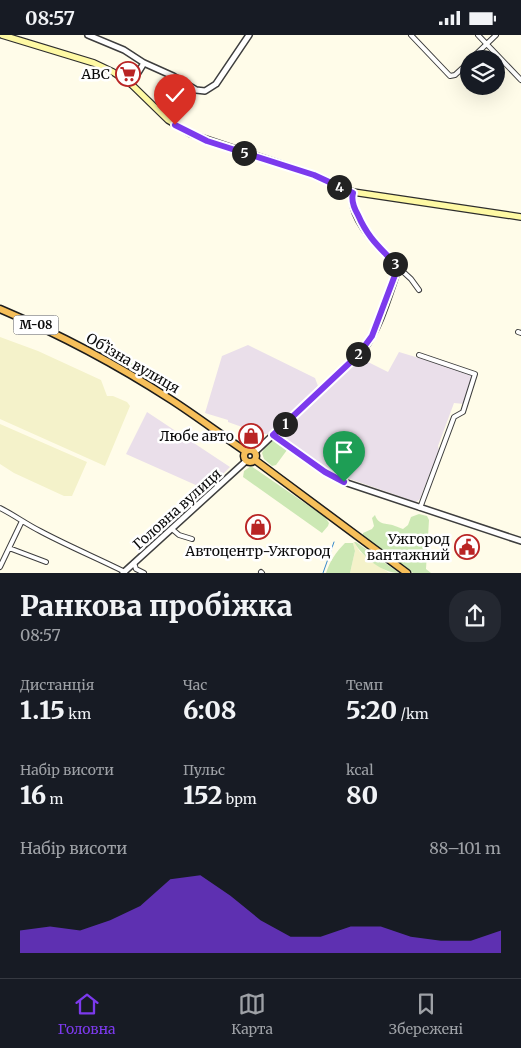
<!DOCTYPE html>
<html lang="uk">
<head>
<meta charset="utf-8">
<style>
  body { margin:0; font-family:Merriweather,serif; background:#242831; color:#f1f3f6; height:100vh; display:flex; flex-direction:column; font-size:19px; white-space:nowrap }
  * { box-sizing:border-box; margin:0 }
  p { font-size:16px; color:#9ea1a6 }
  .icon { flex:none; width:28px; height:28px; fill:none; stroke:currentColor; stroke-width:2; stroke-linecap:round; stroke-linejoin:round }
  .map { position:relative; height:538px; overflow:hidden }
  .sheet { display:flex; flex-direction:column; background:#171b24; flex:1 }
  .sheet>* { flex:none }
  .fabs { position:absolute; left:460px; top:15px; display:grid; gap:10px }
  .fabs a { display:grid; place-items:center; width:45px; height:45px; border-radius:50%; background:#171b24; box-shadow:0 5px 20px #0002; font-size:25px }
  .pin { position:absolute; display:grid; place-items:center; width:42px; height:42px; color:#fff; margin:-51px -21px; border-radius:50% 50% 50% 0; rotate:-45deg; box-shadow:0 0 5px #0007 }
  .pin .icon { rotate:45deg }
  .km { position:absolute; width:25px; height:25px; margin:-12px; border-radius:50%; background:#222; color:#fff; font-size:14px; line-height:25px; text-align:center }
  .round { display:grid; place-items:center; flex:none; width:52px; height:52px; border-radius:20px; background:#242831 }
  .overview { display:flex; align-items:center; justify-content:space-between; height:85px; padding:0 20px }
  h1 { font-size:28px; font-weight:800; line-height:38px }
  .figures { display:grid; grid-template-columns:repeat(3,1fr); gap:8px; height:85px; padding:5px 20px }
  .figures div { display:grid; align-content:center }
  .figures b { font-size:25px; font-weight:800 }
  .figures small { font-size:14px; font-weight:400 }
  .figures p { font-size:14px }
  .chart { height:140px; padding:10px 20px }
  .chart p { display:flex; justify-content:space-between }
  .chart svg { width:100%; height:90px; margin-top:5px; fill:#7c3aed; opacity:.7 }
  .status { display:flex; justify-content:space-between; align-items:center; height:35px; padding:0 25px; background:#171b24; direction:ltr }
  .status svg { height:14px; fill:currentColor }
  .tab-bar { display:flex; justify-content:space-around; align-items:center; height:70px; border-top:1px solid #363941; background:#171b24; font-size:14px; color:#9ea1a6 }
  .tab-bar a { display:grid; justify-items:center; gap:2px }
  .tab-bar .active { color:#7c3aed }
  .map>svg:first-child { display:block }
</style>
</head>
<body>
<div class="status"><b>08:57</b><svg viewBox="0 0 49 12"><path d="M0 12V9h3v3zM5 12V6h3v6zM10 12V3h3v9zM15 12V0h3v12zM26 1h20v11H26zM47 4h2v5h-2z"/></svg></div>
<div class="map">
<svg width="521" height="538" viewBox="0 0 521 538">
  <rect width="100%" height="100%" fill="#fffce9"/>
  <path fill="#eadfea" d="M 248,310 L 315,343 L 318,351 L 268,399 L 262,399 L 228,387 L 228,385 L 205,378 L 222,321 Z
    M 399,317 L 472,339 L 464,369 L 454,368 L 438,411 L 439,415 L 420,464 L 416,467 L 330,437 L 319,431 L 281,399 L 286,392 L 297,381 L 360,323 L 388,337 Z
    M 147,377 L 230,432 L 207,455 L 126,419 Z"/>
  <path fill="#f4f2ca" d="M 0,302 L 38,316 L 101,345 L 107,361 L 113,361 L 127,367 L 130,371 L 105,431 L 0,384 Z
    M 0,389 L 87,427 L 72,461 L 64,461 L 14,438 L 0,429 Z
    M 354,507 L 360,517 L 389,538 L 350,538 L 355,516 L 353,508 Z"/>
  <path fill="#cce8b4" d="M 116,318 L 135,330 L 134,335 L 131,335 L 112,323 L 112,321 Z
    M 272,406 L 276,406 L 287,415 L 276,430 L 272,431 L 264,424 L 262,418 L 266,410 Z
    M 251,431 L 325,482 L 329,488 L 328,491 L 322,498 L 243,442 L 244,436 Z
    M 419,479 L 427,481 L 429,485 L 426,534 L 431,538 L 413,538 L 363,501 L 363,498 L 372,494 L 374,491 L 372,483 L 375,480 C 379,491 385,487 395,491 C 398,492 400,493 403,494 L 408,490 L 411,482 Z
    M 354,507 L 356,507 L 399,538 C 382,538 363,522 354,507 Z
    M 345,508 L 353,508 L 355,516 L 350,538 L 326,538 C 330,526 336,517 345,508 Z"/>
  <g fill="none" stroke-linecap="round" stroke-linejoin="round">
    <path stroke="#3688cc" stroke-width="1" d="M 323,538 L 334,507"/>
    <defs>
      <path id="minor" d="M 411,0 L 450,41 L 455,40 L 469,27
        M 478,0 L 521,45
        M 471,24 L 496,0
        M 398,232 L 411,244 L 419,255
        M 518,297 L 521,298
        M 419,320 L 475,339 L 463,377 L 454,382 L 420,473
        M 0,473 C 14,480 26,489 40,496 C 68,511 97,523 125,537
        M 172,494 L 179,500 L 192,504
        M 9,513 L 46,527
        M 134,528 L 136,534 L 144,538
        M 0,532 L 22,486
        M 261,537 L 262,538"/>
      <path id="tertiary" d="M 88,0 L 124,15 L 144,28 L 173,41 L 196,55 L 205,56 L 216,49 L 249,0
        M 131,49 L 144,28
        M 273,400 L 325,437 L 344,447 L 521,506
        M 255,417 L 364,314 C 380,292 388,263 397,237 L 398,232 C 382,215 347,184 353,157
        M 123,538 L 246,426"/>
      <path id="secondary" d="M 2,0 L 94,28 L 113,37 L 131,49 L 168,85 L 191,99 L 314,140 L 353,157 L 521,182"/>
      <path id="trunk" d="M 0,274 C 59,299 116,329 170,364 C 195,380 220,399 245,416
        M244 421a6 6 0 1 1 12 0a6 6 0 1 1-12 0Z
        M 255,425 L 407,538"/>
    </defs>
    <use href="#minor" stroke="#3e3e3e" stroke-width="6"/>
    <use href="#tertiary" stroke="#3e3e3e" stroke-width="8"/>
    <use href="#secondary" stroke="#2d2d2d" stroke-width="8"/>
    <use href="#trunk" stroke="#1c1c1c" stroke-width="9"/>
    <use href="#minor" stroke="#fff" stroke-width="4"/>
    <use href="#tertiary" stroke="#fff" stroke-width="5"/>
    <use href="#secondary" stroke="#fef9a4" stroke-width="5.5"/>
    <use href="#trunk" stroke="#f6bf5a" stroke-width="6"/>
  </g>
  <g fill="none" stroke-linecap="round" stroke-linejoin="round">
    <defs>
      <path id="route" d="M 175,90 L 207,106 L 314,140 L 353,158 C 351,165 354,173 358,180 C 369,205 381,213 398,232 L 372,301 L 358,320 L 273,400 L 325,437 L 344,447"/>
    </defs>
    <use href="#route" stroke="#fff" stroke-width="10"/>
    <use href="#route" stroke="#7c3aed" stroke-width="6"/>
  </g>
  <defs>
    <symbol id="supermarket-ring" viewBox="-11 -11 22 22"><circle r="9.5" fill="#fff" stroke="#b92525" stroke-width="1.5"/><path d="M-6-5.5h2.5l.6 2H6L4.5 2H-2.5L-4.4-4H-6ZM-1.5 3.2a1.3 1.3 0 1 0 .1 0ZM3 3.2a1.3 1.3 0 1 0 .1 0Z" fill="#b92525"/></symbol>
    <symbol id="shop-ring" viewBox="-11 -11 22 22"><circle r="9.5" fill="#fff" stroke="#b92525" stroke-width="1.5"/><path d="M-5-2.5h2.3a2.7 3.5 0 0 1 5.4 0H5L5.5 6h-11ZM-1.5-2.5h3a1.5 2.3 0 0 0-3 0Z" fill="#b92525"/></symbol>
    <symbol id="civic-ring" viewBox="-11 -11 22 22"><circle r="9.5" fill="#fff" stroke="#b92525" stroke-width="1.5"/><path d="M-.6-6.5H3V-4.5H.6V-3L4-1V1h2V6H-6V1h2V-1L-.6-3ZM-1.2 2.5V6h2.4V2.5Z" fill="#b92525"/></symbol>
  </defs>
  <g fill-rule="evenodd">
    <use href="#supermarket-ring" x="114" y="25" width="28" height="28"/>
    <use href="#shop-ring" x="237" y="387" width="28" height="28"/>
    <use href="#shop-ring" x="244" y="478" width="28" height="28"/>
    <use href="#civic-ring" x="453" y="498" width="28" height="28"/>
  </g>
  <g text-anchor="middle" stroke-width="5" stroke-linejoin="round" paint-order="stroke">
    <rect fill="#fff" stroke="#545454" stroke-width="1" x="13.5" y="280.5" width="45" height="19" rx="4"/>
    <g font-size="12" font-weight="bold" fill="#0b0b0b">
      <text x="36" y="294">М-08</text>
    </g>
    <g font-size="14" fill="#0b0b0b" stroke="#fff" text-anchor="end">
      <text x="110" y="44">ABC</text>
      <text x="234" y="406">Любе авто</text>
      <text x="450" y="509">Ужгород<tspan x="450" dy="16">вантажний</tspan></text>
      <text x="258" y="521" text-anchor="middle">Автоцентр-Ужгород</text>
    </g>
    <g font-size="14" fill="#0b0b0b" stroke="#fff">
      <text transform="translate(133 328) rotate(30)" y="5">Обʼїзна вулиця</text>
      <text transform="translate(177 474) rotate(-42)" y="5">Головна вулиця</text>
    </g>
  </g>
</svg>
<div class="fabs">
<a><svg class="icon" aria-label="layers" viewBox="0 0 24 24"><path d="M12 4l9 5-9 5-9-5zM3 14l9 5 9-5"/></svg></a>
</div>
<div class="pin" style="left:344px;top:447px;background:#1e9e55"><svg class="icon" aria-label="arrive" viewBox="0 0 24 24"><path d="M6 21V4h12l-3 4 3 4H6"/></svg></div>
<div class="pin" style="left:175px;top:90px;background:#d93025"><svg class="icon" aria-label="check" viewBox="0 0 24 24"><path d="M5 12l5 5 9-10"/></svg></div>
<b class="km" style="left:285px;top:389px">1</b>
<b class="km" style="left:358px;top:319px">2</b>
<b class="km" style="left:395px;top:229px">3</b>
<b class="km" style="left:339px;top:152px">4</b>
<b class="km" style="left:244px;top:118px">5</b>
</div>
<section class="sheet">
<div class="overview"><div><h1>Ранкова пробіжка</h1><p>08:57</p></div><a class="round"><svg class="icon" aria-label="share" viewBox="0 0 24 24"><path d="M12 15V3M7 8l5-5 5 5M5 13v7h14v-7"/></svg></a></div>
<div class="figures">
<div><p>Дистанція</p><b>1.15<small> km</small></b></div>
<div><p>Час</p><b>6:08</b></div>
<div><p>Темп</p><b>5:20<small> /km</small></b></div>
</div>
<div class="figures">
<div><p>Набір висоти</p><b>16<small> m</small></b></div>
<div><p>Пульс</p><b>152<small> bpm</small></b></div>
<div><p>kcal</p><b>80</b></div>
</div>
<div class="chart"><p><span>Набір висоти</span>88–101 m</p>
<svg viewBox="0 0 160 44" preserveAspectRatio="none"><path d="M0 44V33L10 31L20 33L30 28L40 21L50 8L60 6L70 16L80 28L90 36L100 36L110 31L120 31L130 36L140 38L150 38L160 33V44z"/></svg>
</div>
</section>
<nav class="tab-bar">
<a class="active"><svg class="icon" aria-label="home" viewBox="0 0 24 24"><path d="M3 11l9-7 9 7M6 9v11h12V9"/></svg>Головна</a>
<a><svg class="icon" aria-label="map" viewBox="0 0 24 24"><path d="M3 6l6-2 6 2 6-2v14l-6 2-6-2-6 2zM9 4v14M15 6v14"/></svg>Карта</a>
<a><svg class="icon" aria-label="saved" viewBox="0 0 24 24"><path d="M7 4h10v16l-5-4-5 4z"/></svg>Збережені</a>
</nav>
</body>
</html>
